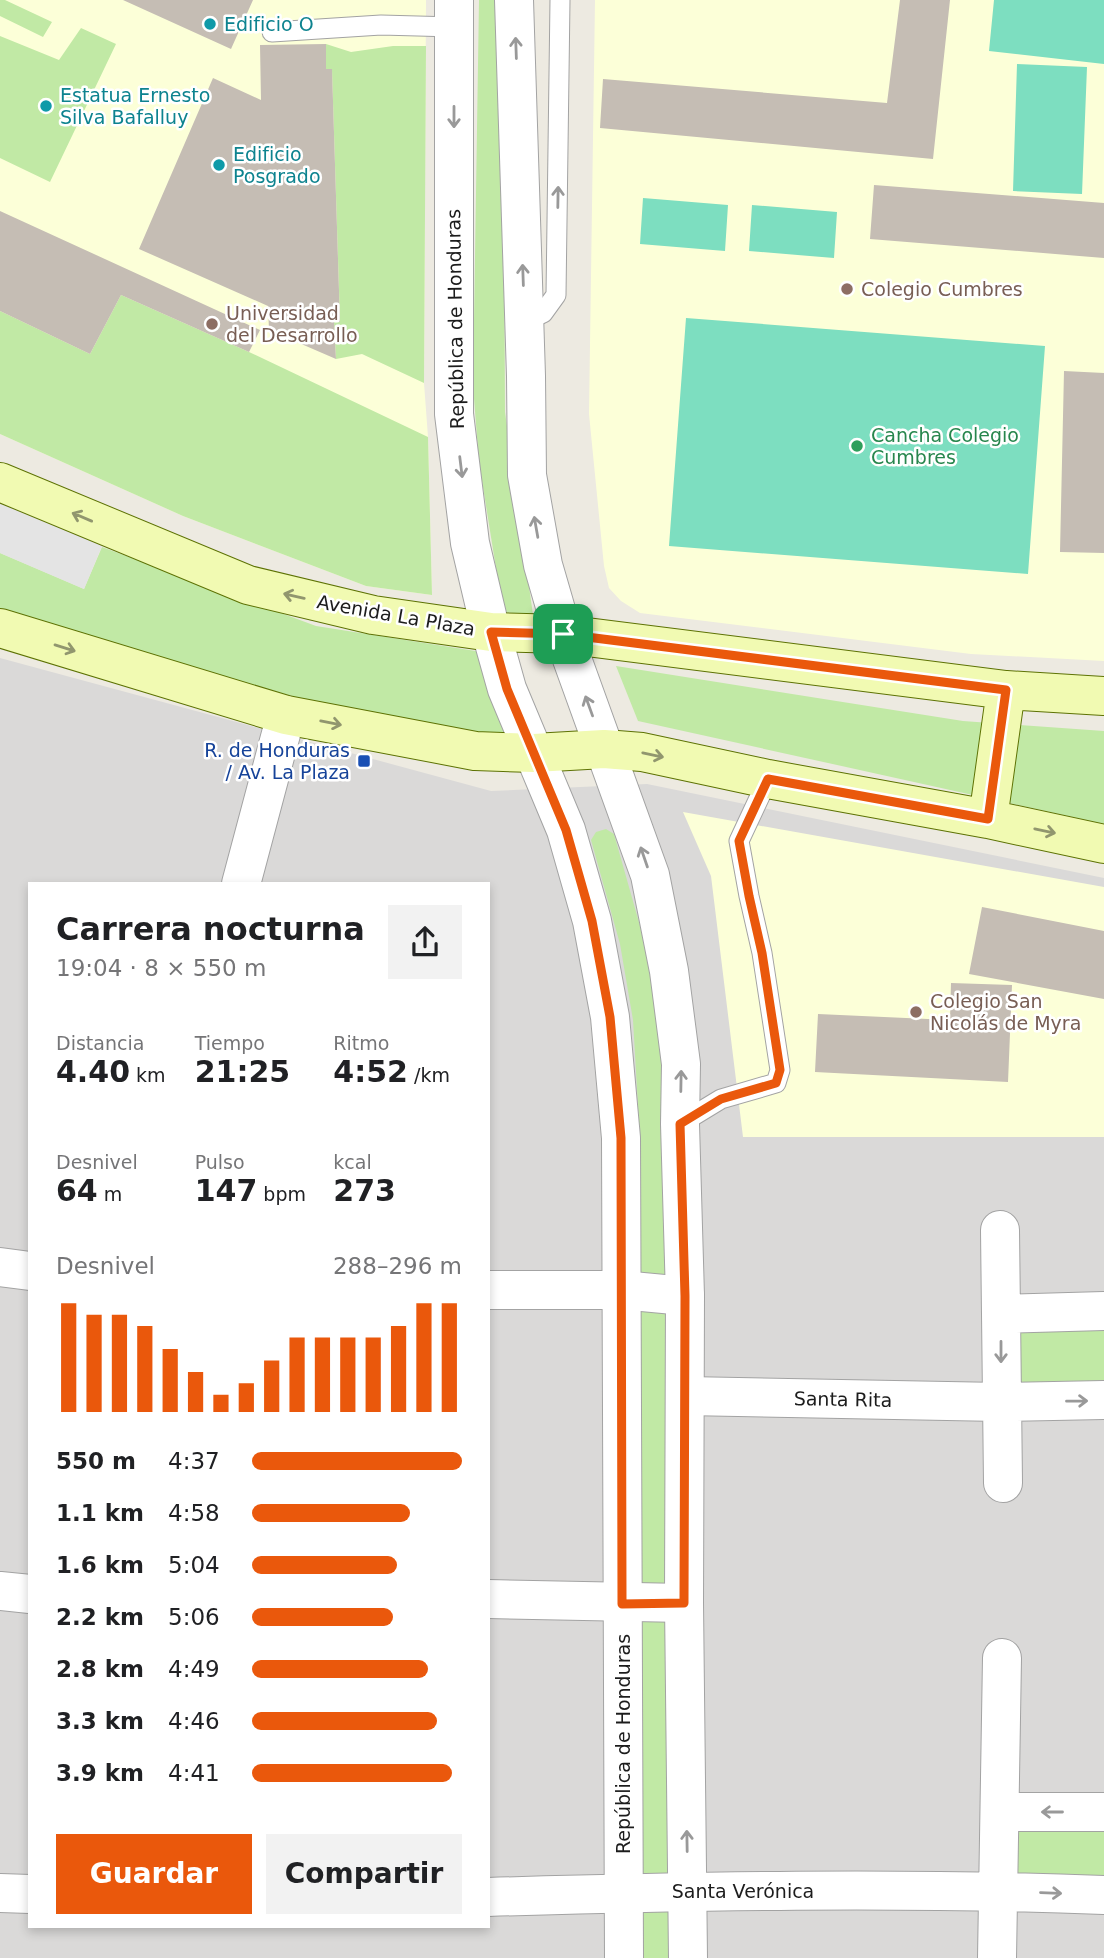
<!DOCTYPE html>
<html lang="es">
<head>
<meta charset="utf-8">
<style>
  body { margin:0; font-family:"DejaVu Sans",sans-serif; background:#f2f2f2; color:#202124; height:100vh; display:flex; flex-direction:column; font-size:26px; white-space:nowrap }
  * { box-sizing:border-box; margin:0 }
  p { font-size:23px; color:#757577 }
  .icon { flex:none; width:38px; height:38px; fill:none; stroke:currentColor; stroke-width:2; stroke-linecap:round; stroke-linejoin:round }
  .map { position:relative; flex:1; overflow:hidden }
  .sheet { position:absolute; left:28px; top:882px; width:462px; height:1046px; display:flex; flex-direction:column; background:#fff; border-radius:0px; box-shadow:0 4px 10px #0003 }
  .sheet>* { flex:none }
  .pin { position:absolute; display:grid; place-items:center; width:60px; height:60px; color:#fff; margin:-30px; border-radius:14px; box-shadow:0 4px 10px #0006 }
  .round { display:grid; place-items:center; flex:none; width:74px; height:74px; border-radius:0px; background:#f2f2f2 }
  .summary { display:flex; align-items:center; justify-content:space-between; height:119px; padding:0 28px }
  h1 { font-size:32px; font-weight:700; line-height:52px }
  .figures { display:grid; grid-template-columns:repeat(3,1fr); gap:10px; height:119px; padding:7px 28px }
  .figures div { display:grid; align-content:center }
  .figures b { font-size:30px; font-weight:700 }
  .figures small { font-size:19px; font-weight:400 }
  .figures p { font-size:19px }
  .chart { height:196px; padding:14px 28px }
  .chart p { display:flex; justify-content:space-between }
  .chart svg { width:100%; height:126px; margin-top:7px; stroke:#ea580c; stroke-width:6 }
  .primary-button { display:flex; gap:14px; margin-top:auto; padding:14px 28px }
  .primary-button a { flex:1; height:80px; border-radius:0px; background:#ea580c; color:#fff; font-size:28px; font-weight:700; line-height:80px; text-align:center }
  .primary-button a+a { background:#f2f2f2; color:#202124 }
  ul { padding:0 28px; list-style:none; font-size:23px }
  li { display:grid; grid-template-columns:112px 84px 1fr; align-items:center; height:52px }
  li i { height:18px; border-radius:9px; background:#ea580c }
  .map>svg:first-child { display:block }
</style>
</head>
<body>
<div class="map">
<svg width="1104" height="1958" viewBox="0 0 1104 1958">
  <rect width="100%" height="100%" fill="#edeae1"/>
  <path fill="#dad9d8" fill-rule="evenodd" d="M 0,658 L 491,791 L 647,784 L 1104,878 L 1104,1958 L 0,1958 ZM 30,884 L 488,884 L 488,1927 L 30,1927 Z"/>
  <path fill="#fcffd8" d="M 0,0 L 426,0 L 424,383 L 428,437 L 432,595 L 366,586 L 183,516 L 0,434 Z
    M 595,0 L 1104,0 L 1104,661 L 971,654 L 640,613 L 621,601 L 609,588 L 604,566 L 589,414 Z
    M 683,812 L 1104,887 L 1104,1137 L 743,1137 L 711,876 Z"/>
  <path fill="#c1e9a5" d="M 0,0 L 5,0 L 52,22 L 43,37 L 0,16 Z
    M 479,0 L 503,0 L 505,412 L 533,615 L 503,612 L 479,462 L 473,386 Z
    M 81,28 L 116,44 L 50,182 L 0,158 L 0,36 L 59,60 Z
    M 326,44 L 351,52 L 393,46 L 426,46 L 424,383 L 362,354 L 336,359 L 334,322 L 340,321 L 332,70 L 326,69 Z
    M 121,295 L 249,352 L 428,437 L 432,595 L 366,586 L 183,516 L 0,434 L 0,311 L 90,354 Z
    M 102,547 L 316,626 L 482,652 L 517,739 L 330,707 L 0,613 L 0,553 L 84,589 Z
    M 616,666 L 963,721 L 1104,731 L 1104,824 L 638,721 Z
    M 606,829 L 614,834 L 640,926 L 659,1020 L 666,1130 L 670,1958 L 643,1958 L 639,1123 L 633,1020 L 620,944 L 591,840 L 596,832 Z
    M 1104,1323 L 1104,1391 L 1012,1392 L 1011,1324 Z
    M 1017,1827 L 1104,1828 L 1104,1886 L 1017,1885 Z"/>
  <path fill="#7ddec0" d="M 994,0 L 1104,0 L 1104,64 L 989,51 Z
    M 1017,64 L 1087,67 L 1082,194 L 1013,191 Z
    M 643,198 L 728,205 L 725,251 L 640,244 Z
    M 752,205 L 837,212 L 834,258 L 749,251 Z
    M 686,318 L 1045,346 L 1028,574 L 669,546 Z"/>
  <path fill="#e4e4e4" d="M 0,482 L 109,529 L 84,589 L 0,553 Z"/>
  <path fill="#c5bdb4" d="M 123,0 L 253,0 L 231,49 Z
    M 900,0 L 950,0 L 933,159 L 600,128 L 603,79 L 887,103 Z
    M 326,44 L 326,69 L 332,69 L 340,322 L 334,322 L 336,359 L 269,330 L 268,306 L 139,249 L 213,78 L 261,100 L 260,45 Z
    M 874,185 L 1104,203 L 1104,258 L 870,239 Z
    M 0,211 L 260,330 L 249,352 L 121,295 L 90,354 L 0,311 Z
    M 1064,371 L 1104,373 L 1104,553 L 1060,552 Z
    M 982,907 L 1104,931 L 1104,999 L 969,974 Z
    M 951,983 L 1012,985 L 1008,1082 L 815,1072 L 818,1014 L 950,1020 Z"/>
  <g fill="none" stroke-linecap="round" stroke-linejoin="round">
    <defs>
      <path id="service" d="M 272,32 L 381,25 L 454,27
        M 524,322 L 543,313 L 556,295 L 560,0
        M 680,1124 L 721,1099 L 776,1083 L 780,1070 L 762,953 L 749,896 L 739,841 L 768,779"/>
      <path id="minor" d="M 454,0 L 454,414 L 470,543 L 491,632
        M 514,0 L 526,376 L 527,475 L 543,565 L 563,634
        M 241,884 L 286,715
        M 1000,1230 L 1001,1314
        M 0,1267 L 30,1271
        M 488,1290 L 621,1290 L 685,1296
        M 686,1396 L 1000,1402 L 1104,1400
        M 1003,1483 L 1001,1314 L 1104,1311
        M 0,1591 L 30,1594
        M 488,1599 L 684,1603
        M 1000,1812 L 1104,1812
        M 0,1893 L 30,1894
        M 488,1897 C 693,1891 899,1887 1104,1895
        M 997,1958 L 1002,1658"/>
      <path id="tertiary" d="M 491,632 L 507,689 L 566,830 L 592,921 L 610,1017 L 621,1138 L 624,1958
        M 563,634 L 650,875 L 669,971 L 681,1064 L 680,1124 L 685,1296 L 684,1603 L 688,1958"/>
      <path id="secondary" d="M 0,482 L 248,585 L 373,615 L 491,632 L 563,634 L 1006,690 L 1104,696
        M 0,628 L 286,715 L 475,751 L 534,753 L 604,749 L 642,752 L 768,779 L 988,819 L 1104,844
        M 988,819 L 1006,690"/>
    </defs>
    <use href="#service" stroke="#a3a3a3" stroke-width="21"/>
    <use href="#minor" stroke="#a3a3a3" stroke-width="40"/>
    <use href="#tertiary" stroke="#a3a3a3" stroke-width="40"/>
    <use href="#secondary" stroke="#5d7204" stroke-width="40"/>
    <use href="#service" stroke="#fff" stroke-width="19"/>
    <use href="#minor" stroke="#fff" stroke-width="38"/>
    <use href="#tertiary" stroke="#fff" stroke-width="38"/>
    <use href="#secondary" stroke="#f1fab2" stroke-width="38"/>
  </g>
  <defs><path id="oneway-shaft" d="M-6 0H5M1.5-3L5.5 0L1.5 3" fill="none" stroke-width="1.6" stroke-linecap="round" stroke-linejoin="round" transform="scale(1.75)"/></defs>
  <g stroke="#999">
    <use href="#oneway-shaft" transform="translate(516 48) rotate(-92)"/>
    <use href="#oneway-shaft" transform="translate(454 117) rotate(90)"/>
    <use href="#oneway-shaft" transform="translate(558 197) rotate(-89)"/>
    <use href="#oneway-shaft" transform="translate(523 275) rotate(-92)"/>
    <use href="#oneway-shaft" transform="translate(461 467) rotate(83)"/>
    <use href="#oneway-shaft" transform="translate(536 527) rotate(-100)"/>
    <use href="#oneway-shaft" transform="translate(589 706) rotate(-110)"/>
    <use href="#oneway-shaft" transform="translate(644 857) rotate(-109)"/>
    <use href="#oneway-shaft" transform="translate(681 1081) rotate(-89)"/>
    <use href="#oneway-shaft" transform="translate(1001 1352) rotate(90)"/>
    <use href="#oneway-shaft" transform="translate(1077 1401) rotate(-1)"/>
    <use href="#oneway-shaft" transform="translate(1052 1812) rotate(180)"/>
    <use href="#oneway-shaft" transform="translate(687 1841) rotate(-91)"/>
    <use href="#oneway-shaft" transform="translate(1051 1893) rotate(2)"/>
  </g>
  <g stroke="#91966e">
    <use href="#oneway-shaft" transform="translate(82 517) rotate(-157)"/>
    <use href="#oneway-shaft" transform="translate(294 596) rotate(-167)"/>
    <use href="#oneway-shaft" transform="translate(65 648) rotate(17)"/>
    <use href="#oneway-shaft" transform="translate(331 723) rotate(11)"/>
    <use href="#oneway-shaft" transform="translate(653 755) rotate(12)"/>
    <use href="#oneway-shaft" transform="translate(1045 831) rotate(12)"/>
  </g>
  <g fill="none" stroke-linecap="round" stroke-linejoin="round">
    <defs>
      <path id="route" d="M 491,632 L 563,634 L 1006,690 L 988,819 L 768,779 L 739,841 L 749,896 L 762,953 L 780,1070 L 776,1083 L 721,1099 L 680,1124 L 685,1296 L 684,1603 L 622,1604 L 621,1138 L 610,1017 L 592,921 L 566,830 L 507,689 Z"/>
    </defs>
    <use href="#route" stroke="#fff" stroke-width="14"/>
    <use href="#route" stroke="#ea580c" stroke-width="9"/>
  </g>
  <g fill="#0f9aa8" stroke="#fff" stroke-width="2.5">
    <circle cx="210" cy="24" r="7"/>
    <circle cx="46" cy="106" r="7"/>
    <circle cx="219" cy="165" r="7"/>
  </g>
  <g fill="#8d6e63" stroke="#fff" stroke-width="2.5">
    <circle cx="847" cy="289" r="7"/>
    <circle cx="212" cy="324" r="7"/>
    <circle cx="916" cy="1012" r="7"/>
  </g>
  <circle fill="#2e9e5b" stroke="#fff" stroke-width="2.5" cx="857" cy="446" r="7"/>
  <rect fill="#1a4fb4" stroke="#fff" stroke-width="2.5" x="357" y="754" width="14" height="14" rx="3.5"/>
  <g text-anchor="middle" stroke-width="5" stroke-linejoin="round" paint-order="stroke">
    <g font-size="19" fill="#0d838f" stroke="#fff" text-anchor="start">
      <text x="224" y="31">Edificio O</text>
      <text x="60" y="102">Estatua Ernesto<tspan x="60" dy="22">Silva Bafalluy</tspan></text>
      <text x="233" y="161">Edificio<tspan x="233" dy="22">Posgrado</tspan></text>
    </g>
    <g font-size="19" fill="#785e54" stroke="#fff" text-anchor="start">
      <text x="861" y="296">Colegio Cumbres</text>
      <text x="226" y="320">Universidad<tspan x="226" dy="22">del Desarrollo</tspan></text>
      <text x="930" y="1008">Colegio San<tspan x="930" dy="22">Nicolás de Myra</tspan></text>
    </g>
    <g font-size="19" fill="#1c1c1c" stroke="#fff">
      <text transform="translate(455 319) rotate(-91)" y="7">República de Honduras</text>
      <text transform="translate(396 615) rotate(10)" y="7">Avenida La Plaza</text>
      <text transform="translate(843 1399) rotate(1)" y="7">Santa Rita</text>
      <text transform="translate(623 1744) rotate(-90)" y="7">República de Honduras</text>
      <text x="743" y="1898">Santa Verónica</text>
    </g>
    <g font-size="19" fill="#27864d" stroke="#fff" text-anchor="start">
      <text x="871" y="442">Cancha Colegio<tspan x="871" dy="22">Cumbres</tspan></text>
    </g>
    <g font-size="19" fill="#164399" stroke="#fff" text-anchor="end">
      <text x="350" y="757">R. de Honduras<tspan x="350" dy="22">/ Av. La Plaza</tspan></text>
    </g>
  </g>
</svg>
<div class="pin" style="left:563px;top:634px;background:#1e9e55"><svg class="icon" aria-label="arrive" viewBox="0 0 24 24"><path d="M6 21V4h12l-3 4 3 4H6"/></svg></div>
<section class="sheet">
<div class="summary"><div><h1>Carrera nocturna</h1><p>19:04 · 8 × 550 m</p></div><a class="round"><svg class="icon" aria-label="share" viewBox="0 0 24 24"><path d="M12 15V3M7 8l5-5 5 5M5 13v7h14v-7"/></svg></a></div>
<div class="figures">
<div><p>Distancia</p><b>4.40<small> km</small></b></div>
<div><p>Tiempo</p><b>21:25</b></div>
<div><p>Ritmo</p><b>4:52<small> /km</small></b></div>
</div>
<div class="figures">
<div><p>Desnivel</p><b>64<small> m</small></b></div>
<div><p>Pulso</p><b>147<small> bpm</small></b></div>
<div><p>kcal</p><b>273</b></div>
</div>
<div class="chart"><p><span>Desnivel</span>288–296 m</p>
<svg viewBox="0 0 160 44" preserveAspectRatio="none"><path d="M5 44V6M15 44V10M25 44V10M35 44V14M45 44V22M55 44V30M65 44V38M75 44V34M85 44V26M95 44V18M105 44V18M115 44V18M125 44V18M135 44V14M145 44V6M155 44V6"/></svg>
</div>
<ul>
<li><b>550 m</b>4:37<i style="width:100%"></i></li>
<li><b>1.1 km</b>4:58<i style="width:75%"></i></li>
<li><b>1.6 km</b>5:04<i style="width:69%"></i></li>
<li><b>2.2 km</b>5:06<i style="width:67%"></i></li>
<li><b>2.8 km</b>4:49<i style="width:84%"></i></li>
<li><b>3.3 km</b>4:46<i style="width:88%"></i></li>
<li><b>3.9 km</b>4:41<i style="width:95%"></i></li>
</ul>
<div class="primary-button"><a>Guardar</a><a>Compartir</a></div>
</section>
</div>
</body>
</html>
